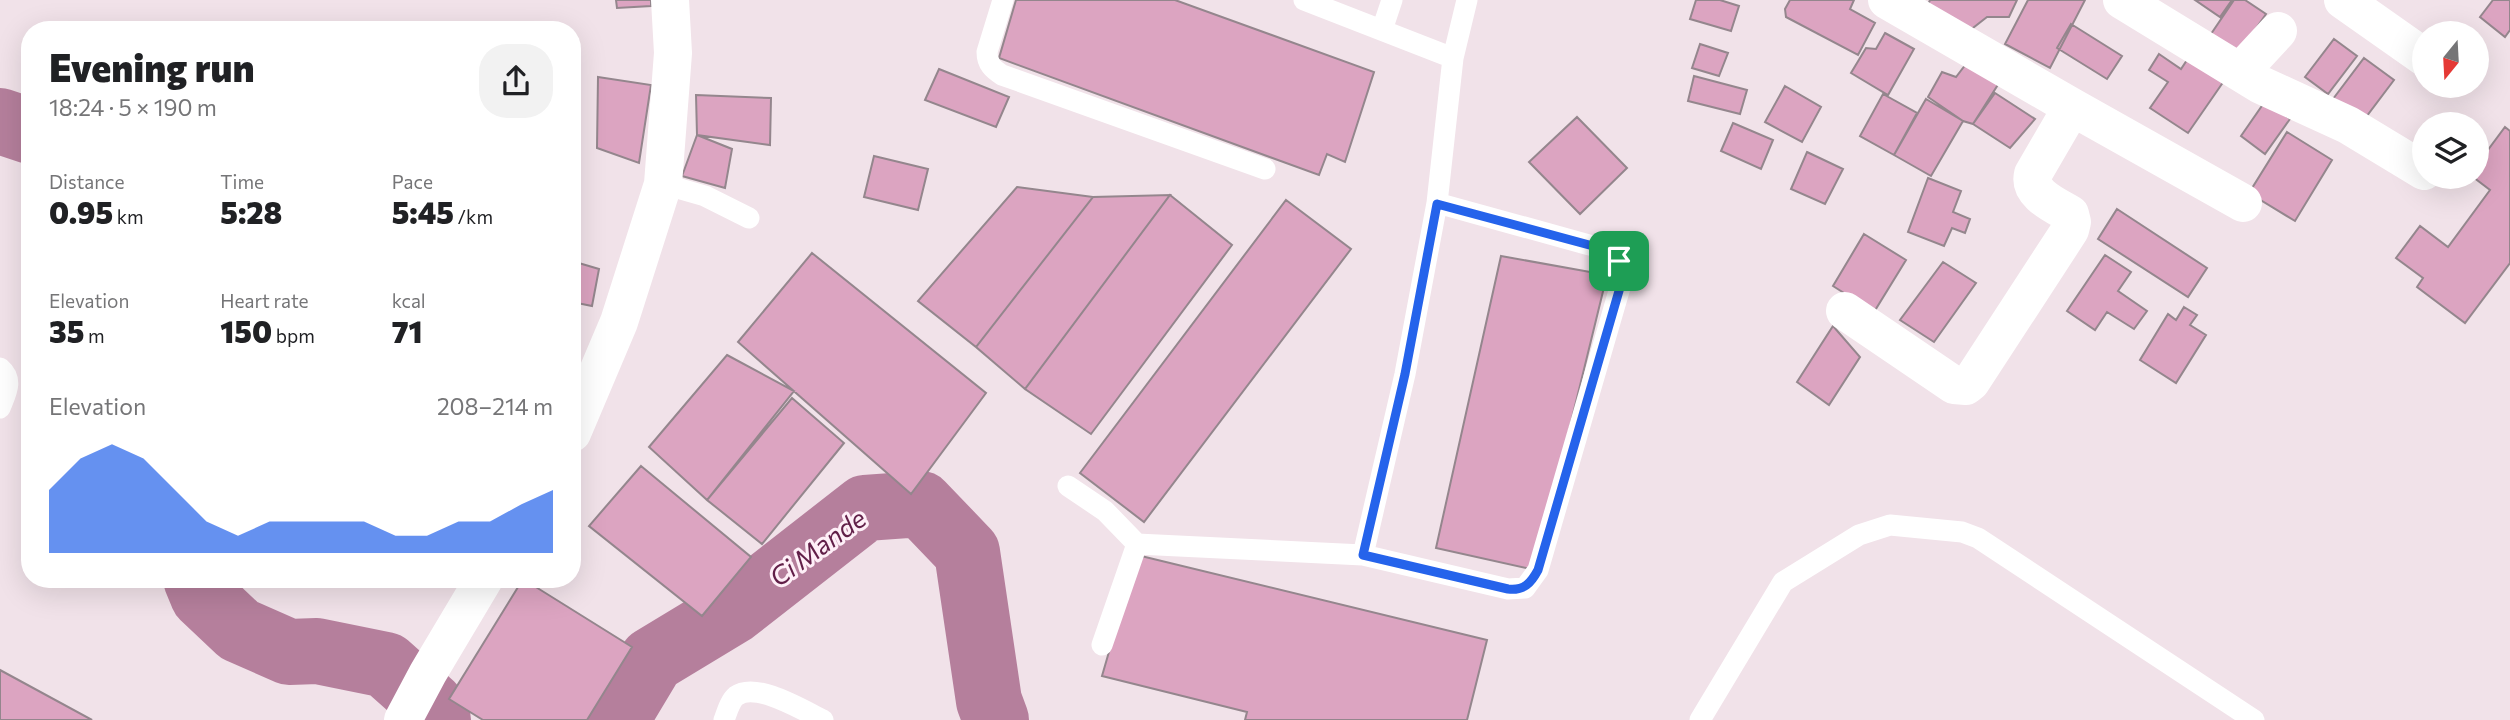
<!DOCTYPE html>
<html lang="en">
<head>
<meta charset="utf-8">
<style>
  body { margin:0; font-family:Commissioner,sans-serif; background:#f2f2f2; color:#202124; height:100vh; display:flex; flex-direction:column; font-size:26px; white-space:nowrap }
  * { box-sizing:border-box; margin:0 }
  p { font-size:23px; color:#757577 }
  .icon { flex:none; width:38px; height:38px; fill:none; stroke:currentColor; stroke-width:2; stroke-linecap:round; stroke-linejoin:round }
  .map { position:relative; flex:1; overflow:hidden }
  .sheet { position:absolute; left:21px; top:21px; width:560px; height:567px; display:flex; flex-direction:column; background:#fff; border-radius:28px; box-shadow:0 7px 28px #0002 }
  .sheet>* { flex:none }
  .needle { width:46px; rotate:198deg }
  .fabs { position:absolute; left:2412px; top:21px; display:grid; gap:14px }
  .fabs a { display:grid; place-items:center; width:77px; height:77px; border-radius:50%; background:#fff; box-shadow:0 7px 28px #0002; font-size:35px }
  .pin { position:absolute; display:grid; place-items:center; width:60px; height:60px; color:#fff; margin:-30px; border-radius:14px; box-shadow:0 4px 10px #0006 }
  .round { display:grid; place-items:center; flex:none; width:74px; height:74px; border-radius:28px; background:#f2f2f2 }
  .overview { display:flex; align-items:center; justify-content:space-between; height:119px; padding:0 28px }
  h1 { font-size:38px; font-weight:800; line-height:52px }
  .figures { display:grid; grid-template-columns:repeat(3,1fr); gap:10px; height:119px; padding:7px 28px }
  .figures div { display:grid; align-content:center }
  .figures b { font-size:30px; font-weight:800 }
  .figures small { font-size:19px; font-weight:400 }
  .figures p { font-size:19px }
  .chart { height:196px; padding:14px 28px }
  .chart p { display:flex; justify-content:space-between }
  .chart svg { width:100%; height:126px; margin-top:7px; fill:#2563eb; opacity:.7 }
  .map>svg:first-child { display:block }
</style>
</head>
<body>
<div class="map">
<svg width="2510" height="720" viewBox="0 0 2510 720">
  <rect width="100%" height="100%" fill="#f1e2e9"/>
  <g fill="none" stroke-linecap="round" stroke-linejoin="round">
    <path stroke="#b57f9c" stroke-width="66" d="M 0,121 L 30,131
      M 196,579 L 203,596 L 239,630 L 289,652 L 317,651 L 386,665 L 432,706 L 438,720
      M 616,720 L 652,660 L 733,611 L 865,508 L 921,504 L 967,552 L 989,701 L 996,720"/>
  </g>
  <path fill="#dca4c1" stroke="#94868d" stroke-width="2" d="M 616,0 L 651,0 L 651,6 L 617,8 Z
    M 1016,0 L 1175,0 L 1374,72 L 1345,162 L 1327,154 L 1319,175 L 999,58 Z
    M 1696,0 L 1720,0 L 1739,6 L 1731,31 L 1690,19 Z
    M 1790,0 L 1854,0 L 1850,9 L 1875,23 L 1858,55 L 1786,17 L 1785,9 Z
    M 1930,0 L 2017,0 L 2009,17 L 1987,17 L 1969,31 L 1926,9 Z
    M 2028,0 L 2085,0 L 2050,68 L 2005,44 Z
    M 2195,0 L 2232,0 L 2220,17 Z
    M 2234,0 L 2245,0 L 2266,14 L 2239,53 L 2211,34 Z
    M 2493,0 L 2510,0 L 2510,30 L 2505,37 L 2480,17 Z
    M 2071,24 L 2122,56 L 2107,79 L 2057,48 Z
    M 1885,33 L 1914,49 L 1888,95 L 1851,73 L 1866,48 L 1876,49 Z
    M 2334,39 L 2357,56 L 2328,94 L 2305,77 Z
    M 1700,44 L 1728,53 L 1719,76 L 1692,68 Z
    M 2159,54 L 2181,69 L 2191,54 L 2226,78 L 2188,133 L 2150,108 L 2168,82 L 2149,70 Z
    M 2364,58 L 2394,80 L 2363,121 L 2333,99 Z
    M 1966,64 L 1999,83 L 1973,124 L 1963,121 L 1928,97 L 1942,72 L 1956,77 Z
    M 939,69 L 1009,97 L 996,127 L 925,100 Z
    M 1694,76 L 1747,90 L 1740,114 L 1688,101 Z
    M 598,77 L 651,85 L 639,163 L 597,148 Z
    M 1785,86 L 1821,107 L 1802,142 L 1765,122 Z
    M 1995,93 L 2035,119 L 2010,148 L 1973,124 Z
    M 1883,94 L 1917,113 L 1894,155 L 1860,136 Z
    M 696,95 L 771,98 L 770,145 L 697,135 Z
    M 1926,99 L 1963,121 L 1931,176 L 1894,155 Z
    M 2266,100 L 2290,119 L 2265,154 L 2241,136 Z
    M 1577,117 L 1627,168 L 1580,214 L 1529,162 Z
    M 1733,123 L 1773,140 L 1761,169 L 1721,151 Z
    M 2505,127 L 2510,131 L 2510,263 L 2465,323 L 2417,287 L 2423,278 L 2396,258 L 2420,226 L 2448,247 L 2490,190 L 2473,177 L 2476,177 L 2476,166 Z
    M 2287,132 L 2332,160 L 2295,221 L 2249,193 Z
    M 697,135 L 732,149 L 725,188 L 682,176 Z
    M 1807,152 L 1843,169 L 1825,204 L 1791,189 Z
    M 874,156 L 928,169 L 918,210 L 864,197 Z
    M 1928,178 L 1961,191 L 1953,212 L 1970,219 L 1965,233 L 1952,228 L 1944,246 L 1908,232 Z
    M 1017,187 L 1093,197 L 976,347 L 918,301 Z
    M 1170,195 L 1232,245 L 1091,434 L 1025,389 Z
    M 1170,195 L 1025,389 L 976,347 L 1093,197 Z
    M 1286,200 L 1351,249 L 1144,522 L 1080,473 Z
    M 2117,209 L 2207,268 L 2188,297 L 2098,239 Z
    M 1864,234 L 1906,260 L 1874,312 L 1833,286 Z
    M 812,253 L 986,393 L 911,494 L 738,342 Z
    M 2105,255 L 2131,272 L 2118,291 L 2147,311 L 2134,329 L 2107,312 L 2095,330 L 2067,311 Z
    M 1501,256 L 1607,275 L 1535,570 L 1436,548 Z
    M 572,261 L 599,269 L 592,306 L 572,302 Z
    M 1943,262 L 1976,283 L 1934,342 L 1900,320 Z
    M 2184,307 L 2197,315 L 2190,325 L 2206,335 L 2176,383 L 2140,360 L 2168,314 L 2176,320 Z
    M 1833,326 L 1860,357 L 1829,405 L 1797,382 Z
    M 727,355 L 794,391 L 707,500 L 649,447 Z
    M 792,398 L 844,443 L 762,544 L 707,500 Z
    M 641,466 L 751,557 L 702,616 L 589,526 Z
    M 1137,555 L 1487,640 L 1467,720 L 1245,720 L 1247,712 L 1102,676 Z
    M 523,579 L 632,647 L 587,720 L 483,720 L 449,699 Z
    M 0,670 L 92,720 L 0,720 Z"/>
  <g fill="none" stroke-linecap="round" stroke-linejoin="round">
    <path stroke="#fff" stroke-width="21" d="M 1003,0 L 987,52 C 987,64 993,69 1002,75 L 1265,169
      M 1304,0 L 1453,58
      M 1382,30 L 1392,0
      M 663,184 L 705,196 L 749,218
      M 0,368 C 14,380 6,393 0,408
      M 1068,486 L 1105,511 L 1137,544 L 1363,555 L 1508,589 L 1525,588 L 1538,570 L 1621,284 L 1622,272 L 1619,261 L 1593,246 L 1437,203
      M 1363,555 L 1405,374 L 1437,203 L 1453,58 L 1467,0
      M 1102,645 L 1137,544
      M 724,720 C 727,712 730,701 736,696 C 756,681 804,711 823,720
      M 1700,720 L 1783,582 L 1859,535 L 1890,525 L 1962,532 L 1978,538 L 2254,720"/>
    <path stroke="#fff" stroke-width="38" d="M 1887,0 L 2072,107 L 2243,203
      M 2122,0 L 2261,85 L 2348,125 L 2424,171
      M 2343,0 L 2424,57
      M 2240,72 L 2278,31
      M 1845,311 L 1954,385 L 1966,386 L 1971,382 L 2070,230 L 2072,222 L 2070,214 C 2055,205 2028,194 2033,174 L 2072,107"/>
    <path stroke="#fff" stroke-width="38" d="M 572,433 L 619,322 L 663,184 L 673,53 L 670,0
      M 403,720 L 428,673 L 484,579"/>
  </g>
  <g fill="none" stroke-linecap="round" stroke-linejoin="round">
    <defs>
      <path id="route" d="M 1437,204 L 1593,246 L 1619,261 L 1622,272 L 1621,284 L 1538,570 C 1531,583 1524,591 1508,589 L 1363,555 L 1405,374 Z"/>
    </defs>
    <use href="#route" stroke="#fff" stroke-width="14"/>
    <use href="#route" stroke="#2563eb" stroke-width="9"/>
  </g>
  <g text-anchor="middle" stroke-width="6" stroke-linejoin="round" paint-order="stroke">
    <g font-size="26" font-style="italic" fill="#611f48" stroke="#feeff7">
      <text transform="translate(818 548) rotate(-36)" y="9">Ci Mande</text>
    </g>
  </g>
</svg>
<div class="fabs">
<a><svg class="needle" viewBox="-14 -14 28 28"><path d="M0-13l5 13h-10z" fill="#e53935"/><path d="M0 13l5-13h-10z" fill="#757577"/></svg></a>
<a><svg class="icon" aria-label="layers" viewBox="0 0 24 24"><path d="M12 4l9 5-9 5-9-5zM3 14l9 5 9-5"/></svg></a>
</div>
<div class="pin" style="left:1619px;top:261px;background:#1e9e55"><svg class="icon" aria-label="arrive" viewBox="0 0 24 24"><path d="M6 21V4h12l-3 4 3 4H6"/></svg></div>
<section class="sheet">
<div class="overview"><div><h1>Evening run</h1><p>18:24 · 5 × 190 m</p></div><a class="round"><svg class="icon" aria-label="share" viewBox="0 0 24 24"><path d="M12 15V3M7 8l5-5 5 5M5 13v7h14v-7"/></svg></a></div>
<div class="figures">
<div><p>Distance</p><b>0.95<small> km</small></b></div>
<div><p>Time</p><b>5:28</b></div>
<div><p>Pace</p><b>5:45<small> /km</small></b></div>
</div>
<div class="figures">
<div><p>Elevation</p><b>35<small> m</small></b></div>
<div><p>Heart rate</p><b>150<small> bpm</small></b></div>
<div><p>kcal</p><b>71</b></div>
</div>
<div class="chart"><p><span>Elevation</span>208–214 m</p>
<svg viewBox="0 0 160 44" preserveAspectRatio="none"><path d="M0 44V22L10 11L20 6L30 11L40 22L50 33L60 38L70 33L80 33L90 33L100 33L110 38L120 38L130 33L140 33L150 27L160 22V44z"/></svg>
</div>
</section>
</div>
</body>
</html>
